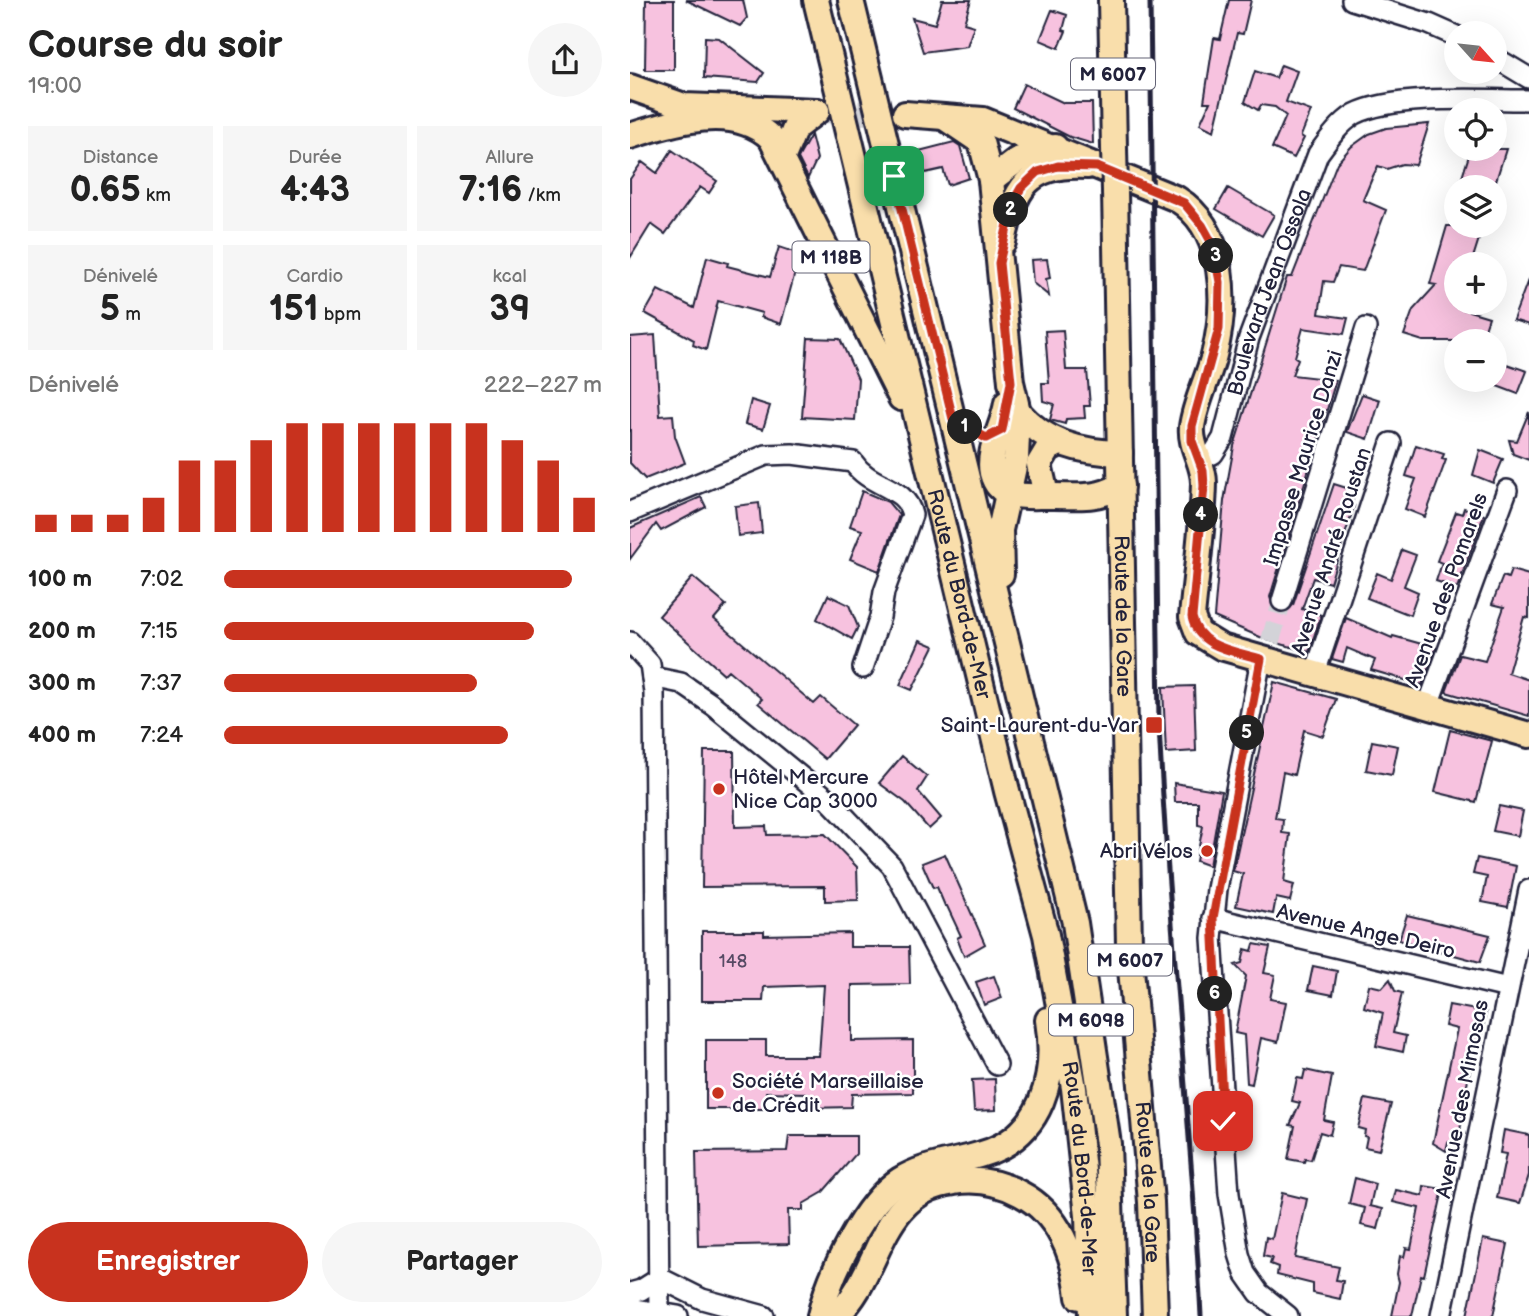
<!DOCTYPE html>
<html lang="fr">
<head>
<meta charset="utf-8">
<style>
  body { margin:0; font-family:"Balsamiq Sans",sans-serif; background:#f6f6f6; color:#222; height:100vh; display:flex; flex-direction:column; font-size:26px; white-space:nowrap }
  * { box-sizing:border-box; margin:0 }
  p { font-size:23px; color:#767676 }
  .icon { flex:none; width:38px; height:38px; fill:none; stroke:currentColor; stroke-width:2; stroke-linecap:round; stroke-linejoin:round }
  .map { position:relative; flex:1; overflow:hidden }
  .sheet { display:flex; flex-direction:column; background:#fff; width:630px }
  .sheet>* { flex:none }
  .needle { width:46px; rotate:117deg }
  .fabs { position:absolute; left:814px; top:21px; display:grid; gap:14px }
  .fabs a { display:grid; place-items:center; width:63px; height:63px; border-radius:50%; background:#fff; box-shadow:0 7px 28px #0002; font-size:35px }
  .pin { position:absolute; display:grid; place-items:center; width:60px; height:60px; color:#fff; margin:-30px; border-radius:14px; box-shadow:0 4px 10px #0006 }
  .km { position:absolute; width:35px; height:35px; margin:-18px; border-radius:50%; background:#222; color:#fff; font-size:19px; line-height:35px; text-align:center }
  .round { display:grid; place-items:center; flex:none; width:74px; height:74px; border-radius:37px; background:#f6f6f6 }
  .overview { display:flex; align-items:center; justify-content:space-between; height:119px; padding:0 28px }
  h1 { font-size:38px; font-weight:800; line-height:52px }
  .stats { display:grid; grid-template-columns:repeat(3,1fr); gap:10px; height:119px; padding:7px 28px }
  .stats div { display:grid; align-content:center; border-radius:0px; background:#f6f6f6; text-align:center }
  .stats b { font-size:35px; font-weight:800 }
  .stats small { font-size:19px; font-weight:400 }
  .stats p { font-size:19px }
  .chart { height:196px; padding:14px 28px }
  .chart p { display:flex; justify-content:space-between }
  .chart svg { width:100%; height:126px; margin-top:7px; stroke:#c8321e; stroke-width:6 }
  .cta { display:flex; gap:14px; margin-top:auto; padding:14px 28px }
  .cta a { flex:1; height:80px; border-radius:42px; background:#c8321e; color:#fff; font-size:28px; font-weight:800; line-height:80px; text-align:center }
  .cta a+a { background:#f6f6f6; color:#222 }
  ul { padding:0 28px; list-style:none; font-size:23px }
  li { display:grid; grid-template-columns:112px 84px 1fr; align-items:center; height:52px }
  li i { height:18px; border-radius:9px; background:#c8321e }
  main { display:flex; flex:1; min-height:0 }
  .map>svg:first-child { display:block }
</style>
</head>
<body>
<main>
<section class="sheet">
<div class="overview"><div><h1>Course du soir</h1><p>19:00</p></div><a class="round"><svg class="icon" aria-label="share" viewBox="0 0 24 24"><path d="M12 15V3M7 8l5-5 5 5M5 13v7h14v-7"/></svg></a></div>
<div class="stats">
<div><p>Distance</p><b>0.65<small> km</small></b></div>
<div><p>Durée</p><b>4:43</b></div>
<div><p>Allure</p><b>7:16<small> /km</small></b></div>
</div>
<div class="stats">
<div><p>Dénivelé</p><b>5<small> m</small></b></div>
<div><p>Cardio</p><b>151<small> bpm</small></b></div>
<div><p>kcal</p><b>39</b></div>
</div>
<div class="chart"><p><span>Dénivelé</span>222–227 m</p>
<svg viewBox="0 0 160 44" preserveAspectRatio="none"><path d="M5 44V38M15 44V38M25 44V38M35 44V32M45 44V19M55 44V19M65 44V12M75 44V6M85 44V6M95 44V6M105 44V6M115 44V6M125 44V6M135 44V12M145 44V19M155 44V32"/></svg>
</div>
<ul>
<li><b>100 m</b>7:02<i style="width:92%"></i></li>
<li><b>200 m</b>7:15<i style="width:82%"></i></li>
<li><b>300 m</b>7:37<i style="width:67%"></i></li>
<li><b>400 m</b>7:24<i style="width:75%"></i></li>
</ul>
<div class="cta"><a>Enregistrer</a><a>Partager</a></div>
</section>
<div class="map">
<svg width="899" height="1316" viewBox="0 0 899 1316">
  <rect width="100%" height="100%" fill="#fff"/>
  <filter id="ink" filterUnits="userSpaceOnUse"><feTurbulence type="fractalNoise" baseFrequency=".0143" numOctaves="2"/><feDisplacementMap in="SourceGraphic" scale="14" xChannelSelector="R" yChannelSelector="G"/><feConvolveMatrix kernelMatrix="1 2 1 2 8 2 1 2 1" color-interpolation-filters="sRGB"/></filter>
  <g filter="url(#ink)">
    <path fill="#f7c2df" stroke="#22223b" stroke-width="2" d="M 16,0 L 44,0 L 44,70 L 15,70 Z
      M 56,0 L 113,0 L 117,18 L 110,26 Z
      M 312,0 L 341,0 L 334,23 L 344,26 L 337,46 L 293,52 L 282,18 L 305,24 Z
      M 599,0 L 621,0 L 613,34 L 607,33 L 584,131 L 570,124 L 580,102 L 574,102 L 584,38 L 590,39 Z
      M 422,10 L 437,15 L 433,30 L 436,31 L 429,48 L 410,40 Z
      M 75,37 L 89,38 L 134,73 L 128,82 L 74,78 Z
      M 651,65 L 667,71 L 656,102 L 681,111 L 671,136 L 674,138 L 664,158 L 642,148 L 656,116 L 645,107 L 631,105 L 628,110 L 615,102 L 625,71 L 646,78 Z
      M 394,84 L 434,103 L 462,103 L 463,144 L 440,137 L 383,108 Z
      M 799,124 L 786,165 L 772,164 L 757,169 L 748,166 L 743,176 L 733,200 L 756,210 L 733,271 L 709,267 L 703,282 L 694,281 L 689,314 L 718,318 L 714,334 L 673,328 L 665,357 L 668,359 L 662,375 L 706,380 L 640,597 L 644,610 L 655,613 L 663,605 L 704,484 L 726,491 L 721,505 L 724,506 L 700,583 L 683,578 L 672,609 L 691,615 L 679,652 L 637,640 L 584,617 L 594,501 L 604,446 L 657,277 L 662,277 L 707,163 L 721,147 L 739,134 L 756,128 Z
      M 181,135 L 187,159 L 178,178 L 168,158 Z
      M 324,142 L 330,146 L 339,178 L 318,185 L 313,169 L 295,173 L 289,151 Z
      M 841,149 L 876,149 L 864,187 L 829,187 Z
      M 42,150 L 87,181 L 79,193 L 70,187 L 35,234 L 21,224 L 0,258 L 0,179 L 12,162 L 27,173 Z
      M 598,188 L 644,215 L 632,236 L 586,209 Z
      M 817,226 L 853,226 L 841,264 L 826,264 L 826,307 L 859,317 L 851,341 L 793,341 L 774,335 L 783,310 L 806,285 L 800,284 Z
      M 149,247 L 170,254 L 151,324 L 131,317 L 132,313 L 88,301 L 76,350 L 63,345 L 64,340 L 15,313 L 28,290 L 64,308 L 77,257 L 98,263 L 97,266 L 140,277 Z
      M 417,259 L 420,278 L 416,279 L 419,296 L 403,283 L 401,260 Z
      M 898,280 L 899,281 L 899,325 L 883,320 Z
      M 433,330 L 436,370 L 457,370 L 460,406 L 454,406 L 455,418 L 436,419 L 435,424 L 420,420 L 424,404 L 413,401 L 412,383 L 419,383 L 415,331 Z
      M 25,335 L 30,416 L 43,415 L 45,436 L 55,463 L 15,479 L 0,463 L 0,337 Z
      M 178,338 L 210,339 L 228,379 L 225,420 L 172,417 Z
      M 868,361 L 897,371 L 888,394 L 859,383 L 864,380 Z
      M 732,394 L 750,400 L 738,439 L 717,432 Z
      M 121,400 L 140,406 L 133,429 L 115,424 Z
      M 899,412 L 899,460 L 883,454 L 879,440 L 887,441 Z
      M 786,445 L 814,454 L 812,459 L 816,460 L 795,517 L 775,509 L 786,479 L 776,476 Z
      M 850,450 L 873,459 L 863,483 L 843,475 Z
      M 232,491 L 258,502 L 269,515 L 249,571 L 220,559 L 232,530 L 220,526 Z
      M 71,497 L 76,507 L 31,531 L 26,524 L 0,559 L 0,528 Z
      M 129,503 L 132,533 L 108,536 L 105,506 Z
      M 834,508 L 854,515 L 827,588 L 806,581 L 812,563 L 807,561 L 826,512 L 832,514 Z
      M 772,550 L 786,555 L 774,586 L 788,592 L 780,615 L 737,598 L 747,573 L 761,579 Z
      M 881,570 L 899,575 L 899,618 L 894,617 L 878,673 L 899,680 L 899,716 L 816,692 L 830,655 L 855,661 L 874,607 L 862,604 L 873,576 L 878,578 Z
      M 63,577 L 96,605 L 84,619 L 184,704 L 191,697 L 224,725 L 195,759 L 128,703 L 132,699 L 98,670 L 94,674 L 29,616 Z
      M 198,595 L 219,605 L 228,627 L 222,639 L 187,619 Z
      M 716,618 L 762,638 L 763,636 L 806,648 L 792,685 L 741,670 L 745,660 L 717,648 L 713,662 L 702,659 Z
      M 290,640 L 304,646 L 282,690 L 270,685 Z
      M 644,682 L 706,699 L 693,736 L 674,730 L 664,775 L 653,772 L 645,818 L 653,819 L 652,833 L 660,834 L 654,882 L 664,885 L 660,901 L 646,898 L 643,914 L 606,906 L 613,874 L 603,871 Z
      M 564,686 L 566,751 L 536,753 L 533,687 Z
      M 820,730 L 862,741 L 846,802 L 805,792 Z
      M 742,741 L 768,746 L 762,775 L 736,770 Z
      M 74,751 L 104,751 L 105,827 L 136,826 L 137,835 L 195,834 L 227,867 L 228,900 L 195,901 L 195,886 L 72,887 Z
      M 272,756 L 297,777 L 288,791 L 311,818 L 299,829 L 275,802 L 249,783 Z
      M 544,783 L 592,791 L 579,866 L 566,861 L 573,826 L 568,825 L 568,802 L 545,802 Z
      M 869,806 L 893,811 L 888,836 L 863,831 Z
      M 315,854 L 355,944 L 334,956 L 327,938 L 331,936 L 317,906 L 315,906 L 307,887 L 303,888 L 292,863 Z
      M 847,858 L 886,866 L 878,907 L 852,902 L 857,877 L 843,874 Z
      M 777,915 L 860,935 L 850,962 L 769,940 Z
      M 72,931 L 134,931 L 134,935 L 220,933 L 220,947 L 279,947 L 280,984 L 222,985 L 222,1041 L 283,1040 L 283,1093 L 222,1094 L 221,1107 L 178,1108 L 177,1093 L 136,1092 L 136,1109 L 76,1109 L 76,1040 L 136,1040 L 136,1056 L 189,1056 L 194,985 L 134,987 L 133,1001 L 72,1001 Z
      M 624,944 L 640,947 L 634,973 L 645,975 L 640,999 L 656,1002 L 648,1042 L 631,1038 L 622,1084 L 617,1083 L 614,1035 L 605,1033 L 616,976 L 605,965 L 612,963 L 615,949 L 622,951 Z
      M 683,966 L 707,971 L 703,995 L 678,990 Z
      M 364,976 L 372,998 L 354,1005 L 346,982 Z
      M 760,979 L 765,991 L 772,993 L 763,1033 L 776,1036 L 773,1052 L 746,1046 L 753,1013 L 734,1007 L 739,985 L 752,988 Z
      M 819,1005 L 856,1012 L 845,1067 L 841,1066 L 838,1079 L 828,1144 L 818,1142 L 816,1151 L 803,1143 L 827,1029 L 815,1026 Z
      M 675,1070 L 702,1076 L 694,1120 L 703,1122 L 700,1135 L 690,1132 L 681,1160 L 675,1159 L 674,1162 L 658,1159 L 665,1126 L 660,1125 L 670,1103 L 662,1101 L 667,1078 L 673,1079 Z
      M 365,1079 L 366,1110 L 344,1111 L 342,1080 Z
      M 735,1099 L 761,1104 L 749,1150 L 735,1147 L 737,1137 L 734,1136 L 735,1130 L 728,1128 Z
      M 874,1130 L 899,1135 L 899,1175 L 890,1203 L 867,1198 L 876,1154 L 870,1153 Z
      M 159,1136 L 226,1136 L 226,1154 L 192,1193 L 173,1204 L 173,1210 L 158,1210 L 159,1244 L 68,1246 L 66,1152 L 157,1151 Z
      M 725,1178 L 745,1184 L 740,1206 L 753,1209 L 748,1229 L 731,1225 L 735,1208 L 719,1204 Z
      M 794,1186 L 813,1189 L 794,1276 L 791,1275 L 782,1316 L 762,1316 L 769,1282 L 767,1274 L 770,1256 L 774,1257 L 776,1248 L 781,1249 L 789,1208 L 763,1202 L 766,1190 L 793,1196 Z
      M 652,1193 L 677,1199 L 665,1258 L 709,1267 L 706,1280 L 713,1281 L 710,1299 L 683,1293 L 683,1284 L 647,1275 L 648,1267 L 640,1264 L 642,1258 L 633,1256 L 636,1237 L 642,1239 Z
      M 853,1239 L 878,1244 L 863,1316 L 837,1316 Z"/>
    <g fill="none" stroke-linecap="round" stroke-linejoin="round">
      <path stroke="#d3d3d8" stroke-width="19" stroke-dasharray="19 10" stroke-linecap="butt" d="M 640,642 L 652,601"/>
      <path stroke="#d3d3d8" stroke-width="24" stroke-dasharray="24 12" stroke-linecap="butt" d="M 192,111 L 267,114"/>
      <defs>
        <g id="minor">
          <path d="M 722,0 L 799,24 L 826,36"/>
          <path d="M 864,57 L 899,78"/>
          <path id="s1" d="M 570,459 L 583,454 L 593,438 L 619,338 L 688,154 C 698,140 710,123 725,114 C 764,94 855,100 899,100"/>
          <path d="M 0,512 L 136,455 L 162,454 L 223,462 C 240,488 276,485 282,515 L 254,592 L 250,617 L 233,668"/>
          <path d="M 652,601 L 736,328"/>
          <path d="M 0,642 L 20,664 L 24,692 L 29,1313"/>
          <path d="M 631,659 L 587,889 L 582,938 L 599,1194 L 609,1254 L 615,1273 L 629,1293 L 658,1316"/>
          <path d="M 685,673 L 761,443"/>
          <path d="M 22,677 L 51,683 L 83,705 L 198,799 L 262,866 L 367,1065"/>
          <path d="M 798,705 L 877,490"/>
          <path d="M 583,918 L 878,988"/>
          <path d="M 30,1278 L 72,1299 L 134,1316"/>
          <path d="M 0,1293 L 11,1290 L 30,1278"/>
          <path d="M 0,1308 L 48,1316"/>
          <path d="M 811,1316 L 899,890"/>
        </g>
        <g id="major">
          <path id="s2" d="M 186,0 L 377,791 L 416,935 L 444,1088 L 458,1216 L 461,1316"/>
          <path d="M 221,0 L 445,923 L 478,1144 L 484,1316"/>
          <path d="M 481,0 L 484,148"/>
          <path d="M 0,87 L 54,106 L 187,111"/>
          <path d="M 275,114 L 353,120 L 547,199 C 597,230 597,305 584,355 C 578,379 565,403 562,427 C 560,447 574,463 574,483 C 573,528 566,573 562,617 L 568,633 L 591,647 L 899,735"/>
          <path d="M 317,119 L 351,142 L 361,180 L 381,382 L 388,412 L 386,458 L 370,530 L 371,574"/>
          <path d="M 0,136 C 44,122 104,103 141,138 L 271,398"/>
          <path d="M 153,157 L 165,128 L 187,111"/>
          <path d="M 361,180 L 387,160 L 425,147"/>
          <path id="s3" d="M 485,191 L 499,945 L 521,1202 L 525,1316"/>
          <path d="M 373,242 C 384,188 398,162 458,166"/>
          <path d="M 377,403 C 374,425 357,451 362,473 C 369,500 395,496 417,496 C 447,495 461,501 491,486"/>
          <path d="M 388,412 C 415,443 450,452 490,453"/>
          <path d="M 416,495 L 409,464 L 418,449 L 429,443"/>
          <path d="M 190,1316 C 199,1275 234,1203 270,1180 C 296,1164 324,1163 352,1154 C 413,1136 427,1076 418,1020"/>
          <path d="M 206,1316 C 253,1274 246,1192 324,1182 C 348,1178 369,1182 391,1194 C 429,1214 445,1256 449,1297"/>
        </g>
      </defs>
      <use href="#minor" stroke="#22223b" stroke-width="24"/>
      <use href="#major" stroke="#22223b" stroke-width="30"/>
      <use href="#minor" stroke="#fff" stroke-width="19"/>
      <use href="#major" stroke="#f9deab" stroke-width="24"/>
      <path stroke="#22223b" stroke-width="5" d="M 520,0 L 529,724 C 538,922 561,1118 571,1316"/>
      <defs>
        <path id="major-bridge" d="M 484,148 L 485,191"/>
      </defs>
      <use href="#major-bridge" stroke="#22223b" stroke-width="30" stroke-linecap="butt"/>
      <use href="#major-bridge" stroke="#f9deab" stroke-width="24"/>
    </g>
  </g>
  <g fill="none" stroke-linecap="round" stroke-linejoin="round" filter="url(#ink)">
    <defs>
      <path id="route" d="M 264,176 L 323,419 L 356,438 L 372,430 L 381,382 L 369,263 L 383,202 L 391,188 L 408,172 L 428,166 L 467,167 L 554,203 L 572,225 L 583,245 L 590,282 L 589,329 L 562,426 L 562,441 L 573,471 L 574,486 L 562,617 C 568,648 605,651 631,659 L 583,918 L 593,1121"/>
    </defs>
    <use href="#route" stroke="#fff" stroke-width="14"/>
    <use href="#route" stroke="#c8321e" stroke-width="9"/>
  </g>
  <g fill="#c8321e" stroke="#fff" stroke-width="2.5">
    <rect x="515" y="716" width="18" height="18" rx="3.5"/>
    <circle cx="89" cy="789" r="7"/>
    <circle cx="577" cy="851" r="7"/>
    <circle cx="88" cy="1093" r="7"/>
  </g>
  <g text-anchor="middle" stroke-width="5" stroke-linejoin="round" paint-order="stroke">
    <g font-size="18" fill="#574a64">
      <text x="103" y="967">148</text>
    </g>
    <g fill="#fff" stroke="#646476" stroke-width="2">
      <rect x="441" y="58.5" width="84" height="31" rx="5"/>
      <rect x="162.5" y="241.5" width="77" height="31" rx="5"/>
      <rect x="458" y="944.5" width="84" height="31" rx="5"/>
      <rect x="419" y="1004.5" width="84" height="31" rx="5"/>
    </g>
    <g font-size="19" font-weight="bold" fill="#22223b">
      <text x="483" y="81">M 6007</text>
      <text x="201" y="264">M 118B</text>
      <text x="500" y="967">M 6007</text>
      <text x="461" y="1027">M 6098</text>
    </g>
    <g font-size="21" fill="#22223b" stroke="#fff">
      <text dy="7" stroke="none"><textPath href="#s1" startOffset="186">Boulevard Jean Ossola</textPath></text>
      <text transform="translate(673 458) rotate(-73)" y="7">Impasse Maurice Danzi</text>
      <text transform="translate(701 551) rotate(-72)" y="7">Avenue André Roustan</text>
      <text transform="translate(816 590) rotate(-70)" y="7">Avenue des Pomarels</text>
      <text dy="7" stroke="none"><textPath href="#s2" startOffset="611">Route du Bord-de-Mer</textPath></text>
      <text dy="7" stroke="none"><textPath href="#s3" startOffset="425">Route de la Gare</textPath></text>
      <text transform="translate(736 931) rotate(13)" y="7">Avenue Ange Deiro</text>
      <text transform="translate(832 1099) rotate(-79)" y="7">Avenue des Mimosas</text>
      <text dy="7" stroke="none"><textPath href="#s2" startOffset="1199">Route du Bord-de-Mer</textPath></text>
      <text dy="7" stroke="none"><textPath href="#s3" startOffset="992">Route de la Gare</textPath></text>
    </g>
    <g font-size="21" fill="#22223b" stroke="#fff" text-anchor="end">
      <text x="508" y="732">Saint-Laurent-du-Var</text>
      <text x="103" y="784" text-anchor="start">Hôtel Mercure<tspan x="103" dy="24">Nice Cap 3000</tspan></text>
      <text x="563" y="858">Abri Vélos</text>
      <text x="102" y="1088" text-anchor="start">Société Marseillaise<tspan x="102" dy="24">de Crédit</tspan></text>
    </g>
  </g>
</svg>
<div class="fabs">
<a><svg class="needle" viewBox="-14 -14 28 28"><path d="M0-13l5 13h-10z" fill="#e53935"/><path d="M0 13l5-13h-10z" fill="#767676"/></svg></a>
<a><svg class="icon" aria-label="locate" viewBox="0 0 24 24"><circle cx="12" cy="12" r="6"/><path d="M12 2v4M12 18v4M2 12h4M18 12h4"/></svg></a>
<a><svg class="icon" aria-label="layers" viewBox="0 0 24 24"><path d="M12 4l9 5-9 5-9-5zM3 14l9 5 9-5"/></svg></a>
<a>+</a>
<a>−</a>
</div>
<div class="pin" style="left:264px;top:176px;background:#1e9e55"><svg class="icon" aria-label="arrive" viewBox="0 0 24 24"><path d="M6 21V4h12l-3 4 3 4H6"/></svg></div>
<div class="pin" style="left:593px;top:1121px;background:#d93025"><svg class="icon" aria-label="check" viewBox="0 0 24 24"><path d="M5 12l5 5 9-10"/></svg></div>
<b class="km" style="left:335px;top:427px">1</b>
<b class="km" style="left:381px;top:210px">2</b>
<b class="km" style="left:586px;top:256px">3</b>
<b class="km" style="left:571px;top:515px">4</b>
<b class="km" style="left:617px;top:733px">5</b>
<b class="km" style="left:585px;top:994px">6</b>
</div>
</main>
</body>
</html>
